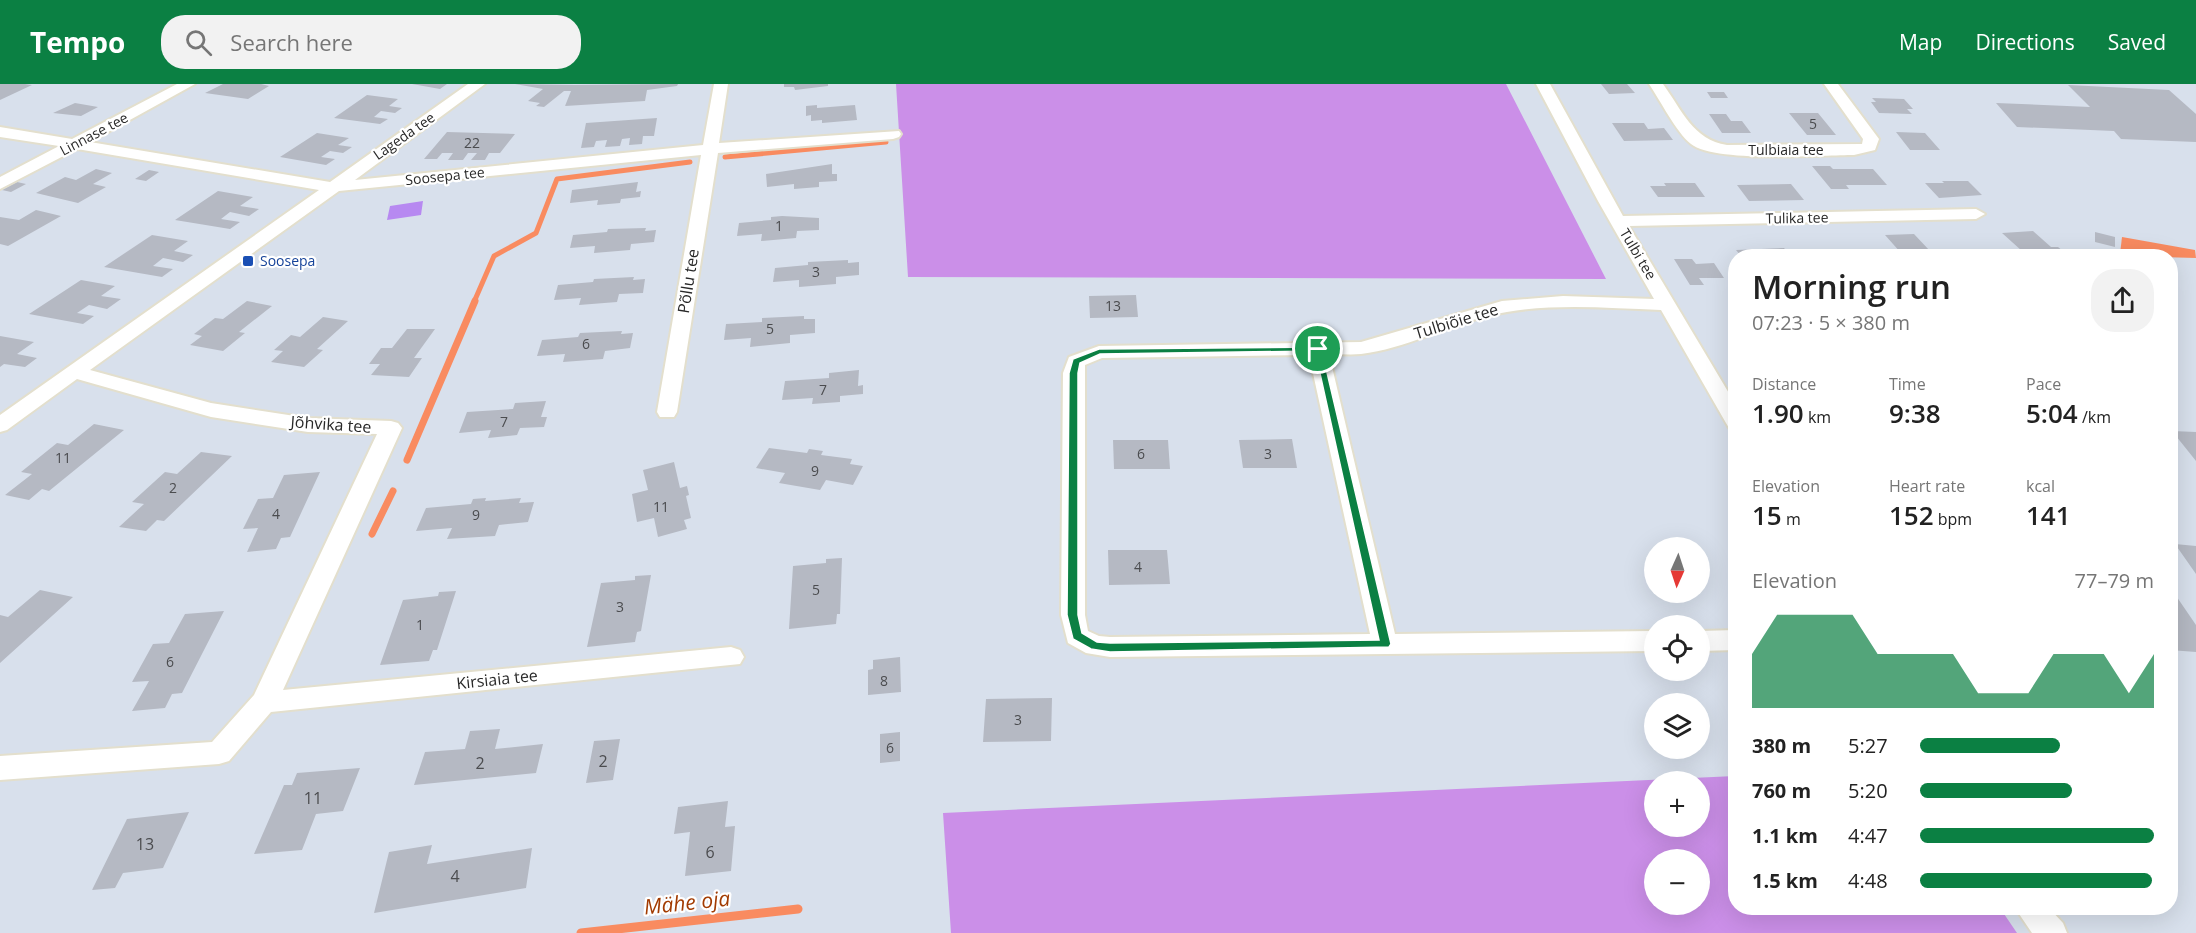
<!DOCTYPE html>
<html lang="en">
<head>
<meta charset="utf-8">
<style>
  body { margin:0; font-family:"Open Sans",sans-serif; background:#f2f2f2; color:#222; height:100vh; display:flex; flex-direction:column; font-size:22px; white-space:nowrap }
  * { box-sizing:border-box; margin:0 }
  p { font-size:20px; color:#767676 }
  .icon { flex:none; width:33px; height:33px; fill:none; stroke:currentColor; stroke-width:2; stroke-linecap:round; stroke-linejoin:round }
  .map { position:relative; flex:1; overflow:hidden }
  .drawer { position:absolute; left:1728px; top:165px; width:450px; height:666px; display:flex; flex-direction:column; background:#fff; border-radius:24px; box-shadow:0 6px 24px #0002 }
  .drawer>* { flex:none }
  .needle { width:39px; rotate:183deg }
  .fabs { position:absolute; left:1644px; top:453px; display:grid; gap:12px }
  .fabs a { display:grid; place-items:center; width:66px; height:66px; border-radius:50%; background:#fff; box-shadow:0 6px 24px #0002; font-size:30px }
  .pin { position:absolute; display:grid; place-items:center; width:51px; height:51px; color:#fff; margin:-26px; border:3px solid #fff; border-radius:50%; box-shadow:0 2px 6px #0007 }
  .round { display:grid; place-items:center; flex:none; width:63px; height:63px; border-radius:24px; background:#f2f2f2 }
  .summary { display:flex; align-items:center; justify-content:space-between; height:102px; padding:0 24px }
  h1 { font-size:33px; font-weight:600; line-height:45px }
  .figures { display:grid; grid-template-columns:repeat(3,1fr); gap:9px; height:102px; padding:6px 24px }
  .figures div { display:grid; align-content:center }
  .figures b { font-size:26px; font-weight:600 }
  .figures small { font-size:16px; font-weight:400 }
  .figures p { font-size:16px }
  .chart { height:168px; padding:12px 24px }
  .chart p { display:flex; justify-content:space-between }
  .chart svg { width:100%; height:108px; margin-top:6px; fill:#0b8043; opacity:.7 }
  ul { padding:0 24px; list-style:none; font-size:20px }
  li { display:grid; grid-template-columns:96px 72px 1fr; align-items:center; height:45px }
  li i { height:15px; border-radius:8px; background:#0b8043 }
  header { display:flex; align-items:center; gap:36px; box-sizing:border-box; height:84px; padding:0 30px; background:#0b8043; color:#fff }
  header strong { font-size:28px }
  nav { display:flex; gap:33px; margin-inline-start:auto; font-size:21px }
  .search { width:420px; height:54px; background:#f2f2f2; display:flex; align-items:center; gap:15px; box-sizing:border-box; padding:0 21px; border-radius:24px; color:#767676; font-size:22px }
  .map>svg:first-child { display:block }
</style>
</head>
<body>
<header>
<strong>Tempo</strong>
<div class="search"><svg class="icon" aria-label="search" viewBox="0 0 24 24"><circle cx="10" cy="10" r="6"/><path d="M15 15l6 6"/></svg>Search here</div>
<nav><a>Map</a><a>Directions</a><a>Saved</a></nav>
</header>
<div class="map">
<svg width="2196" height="849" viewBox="0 0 2196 849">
  <rect width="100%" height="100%" fill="#d8e0ec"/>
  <path fill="#cb8fe8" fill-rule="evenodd" d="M 896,0 L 1506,0 L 1606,195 L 908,193 Z
    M 1735,692 L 1736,824 L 2000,824 L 2017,849 L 951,849 L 943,729 ZM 1654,698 L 1700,698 L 1700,742 L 1654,742 ZM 1654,776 L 1700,776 L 1700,820 L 1654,820 Z"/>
  <path fill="#b789f1" d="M 423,117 L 421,131 L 387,136 L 390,122 Z"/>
  <path fill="#f98b60" d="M 2122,153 L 2195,166 L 2196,174 L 2125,172 L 2120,170 Z"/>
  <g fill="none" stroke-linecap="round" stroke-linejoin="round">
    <path stroke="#f98b60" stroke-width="5" d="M 725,73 L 886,58
      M 474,218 L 494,172 L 536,149 L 557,95 L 690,78"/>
    <path stroke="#f98b60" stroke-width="7" d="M 407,376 L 475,217
      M 372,450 L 393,407"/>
    <path stroke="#f98b60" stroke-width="9" d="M 581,849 L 798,825"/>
  </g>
  <path fill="#b5b9c3" d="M 0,0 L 25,0 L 32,1 L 0,16 Z
    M 223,0 L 261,0 L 269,2 L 248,15 L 205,9 Z
    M 412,0 L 447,0 L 440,5 Z
    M 515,0 L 575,1 L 678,0 L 677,2 L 647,6 L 645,17 L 565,22 L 571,7 L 564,7 L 544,23 L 536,22 L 540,19 L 528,17 L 543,5 Z
    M 784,0 L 828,0 L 828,2 L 795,6 L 794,3 L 784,3 Z
    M 1601,0 L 1627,0 L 1635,9 L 1609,10 Z
    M 2068,1 L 2169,6 L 2196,30 L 2196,58 L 2121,55 L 2114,47 L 2017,43 L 1996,19 L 2090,23 Z
    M 1707,8 L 1724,8 L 1728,14 L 1711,14 Z
    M 367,11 L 398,15 L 389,22 L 402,24 L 395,29 L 381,27 L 374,33 L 388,35 L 380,40 L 334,34 Z
    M 1872,14 L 1904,15 L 1913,25 L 1907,25 L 1912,30 L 1879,29 L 1871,18 L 1876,18 Z
    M 75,19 L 98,23 L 81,32 L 53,29 Z
    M 817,21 L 817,24 L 855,21 L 857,36 L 822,39 L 822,36 L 811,37 L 811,31 L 806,32 L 806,22 Z
    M 1789,29 L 1818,29 L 1836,51 L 1807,51 Z
    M 1709,30 L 1726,30 L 1731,37 L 1742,37 L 1751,49 L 1722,49 Z
    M 657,34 L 654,52 L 643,52 L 642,60 L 629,61 L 630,54 L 622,55 L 620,62 L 605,63 L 607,56 L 596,57 L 594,63 L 581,64 L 586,39 Z
    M 1612,39 L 1644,39 L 1648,45 L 1664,44 L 1673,56 L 1624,57 Z
    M 447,48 L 515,50 L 500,69 L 489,69 L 485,76 L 471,76 L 477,69 L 468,69 L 463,76 L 448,76 L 453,69 L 442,69 L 437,75 L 424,75 Z
    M 1896,48 L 1925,49 L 1940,66 L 1910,66 Z
    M 317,49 L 349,54 L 338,61 L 352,63 L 343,69 L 330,67 L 321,73 L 335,75 L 326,81 L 280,73 Z
    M 832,80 L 832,90 L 837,90 L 837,97 L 819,98 L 819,103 L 794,105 L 794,100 L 767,103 L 766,90 Z
    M 1812,82 L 1830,82 L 1833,85 L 1873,85 L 1887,101 L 1846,101 L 1849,105 L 1831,105 Z
    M 96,85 L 112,89 L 93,100 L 106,103 L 78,119 L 36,109 L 65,93 L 76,96 Z
    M 149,86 L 159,88 L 146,97 L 135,95 Z
    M 1942,97 L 1968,97 L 1982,111 L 1939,114 L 1925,99 L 1944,99 Z
    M 17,98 L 26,100 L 11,108 L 2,106 Z
    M 638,98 L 636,108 L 641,107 L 640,113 L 621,115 L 620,119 L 597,121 L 598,116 L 570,119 L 572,106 Z
    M 1664,99 L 1695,99 L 1705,113 L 1658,113 L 1650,102 L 1666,102 Z
    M 1791,100 L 1804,116 L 1749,117 L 1737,101 Z
    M 218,107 L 253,113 L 240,122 L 259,125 L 249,132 L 230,128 L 221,135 L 240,138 L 230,145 L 175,136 Z
    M 36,126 L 61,132 L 8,162 L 0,160 L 0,133 L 19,136 Z
    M 782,132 L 819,134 L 819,146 L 797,147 L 796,154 L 761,157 L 762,150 L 737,152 L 739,139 L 771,136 L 771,133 Z
    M 646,144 L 645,147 L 656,146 L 654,158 L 631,160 L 630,166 L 594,169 L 595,162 L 570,164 L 573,151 L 607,148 L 608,145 Z
    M 2033,147 L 2051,163 L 2058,163 L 2069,172 L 2034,172 L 2027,166 L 2022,167 L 2002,149 Z
    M 2095,148 L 2115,153 L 2115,163 L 2095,158 Z
    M 1914,150 L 1930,167 L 1937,167 L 1942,172 L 1911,172 L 1907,168 L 1901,169 L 1885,151 Z
    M 152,151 L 188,157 L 174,167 L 193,171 L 183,178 L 163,174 L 153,182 L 173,185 L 162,193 L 104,183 Z
    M 1784,164 L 1791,172 L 1741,172 L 1736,166 Z
    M 1674,175 L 1692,175 L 1696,180 L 1714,179 L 1724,194 L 1699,194 L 1704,201 L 1690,201 Z
    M 848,176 L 848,179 L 859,178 L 859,191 L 836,193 L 836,200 L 799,203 L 799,196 L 773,198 L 775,184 L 808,181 L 808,178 Z
    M 634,193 L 633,196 L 645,195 L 643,209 L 619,210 L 617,218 L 579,221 L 581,214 L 554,216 L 558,201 L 593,198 L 594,195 Z
    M 81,196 L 115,202 L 101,212 L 121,215 L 107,225 L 89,221 L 77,229 L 94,232 L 83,240 L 29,230 Z
    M 1136,211 L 1138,233 L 1090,234 L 1089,212 Z
    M 247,217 L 272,222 L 239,248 L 245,249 L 223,267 L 190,261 L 202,252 L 194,250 L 215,234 L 223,235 Z
    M 804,232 L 804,235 L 815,235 L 815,249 L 790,251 L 790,259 L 750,263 L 751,254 L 724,256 L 726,240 L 762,238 L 762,234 Z
    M 323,233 L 348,237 L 317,265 L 323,266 L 304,283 L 271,278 L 283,267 L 274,266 L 291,251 L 300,253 Z
    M 407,245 L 435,245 L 414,274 L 422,274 L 409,293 L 371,291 L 380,280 L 369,280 L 381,264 L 392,264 Z
    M 622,247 L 621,250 L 633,249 L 630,264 L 605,267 L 603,275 L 563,278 L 565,270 L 537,272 L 542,256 L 578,253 L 580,249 Z
    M 0,252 L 34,258 L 17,270 L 37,274 L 25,283 L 4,280 L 0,283 Z
    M 859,286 L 858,302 L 863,301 L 863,310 L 840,312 L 840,318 L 812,320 L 813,314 L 782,316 L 785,297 L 829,294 L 829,289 Z
    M 546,317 L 541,333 L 547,333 L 544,343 L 520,344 L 517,351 L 488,354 L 491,346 L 459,349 L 467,328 L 513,325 L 515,319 Z
    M 94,340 L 124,346 L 49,407 L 42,405 L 29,416 L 5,411 L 32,390 L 21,388 L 57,359 L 68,361 Z
    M 2172,347 L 2196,348 L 2196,377 Z
    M 1292,355 L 1297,384 L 1243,384 L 1239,356 Z
    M 1113,356 L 1168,356 L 1170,385 L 1114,385 Z
    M 769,364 L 807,369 L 809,365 L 823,367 L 821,371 L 852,375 L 850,380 L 863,382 L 853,401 L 826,396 L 820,406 L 779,399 L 785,389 L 756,384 Z
    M 201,368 L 232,372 L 164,437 L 157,436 L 146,447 L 119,443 L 144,420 L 132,418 L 165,388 L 177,390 Z
    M 674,378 L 680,404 L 687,402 L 689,411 L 686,412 L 691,434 L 684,436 L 687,445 L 658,453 L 654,434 L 637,438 L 632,410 L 648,406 L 643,386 Z
    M 320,388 L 290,453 L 281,454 L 276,465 L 247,468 L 258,444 L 243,445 L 258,415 L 273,414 L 284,391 Z
    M 486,414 L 485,417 L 521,414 L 519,419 L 534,418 L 528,438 L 499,441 L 495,452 L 447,455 L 452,444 L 416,447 L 426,424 L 471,420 L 473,415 Z
    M 2175,460 L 2196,462 L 2196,490 Z
    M 1108,466 L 1167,466 L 1170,500 L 1109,501 Z
    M 842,474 L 840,530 L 837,530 L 836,540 L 789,545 L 793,482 L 826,479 L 826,475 Z
    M 651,491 L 641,547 L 637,548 L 635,558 L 587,563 L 601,499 L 635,496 L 635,492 Z
    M 2170,503 L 2196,541 L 2196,568 L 2170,566 Z
    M 40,506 L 73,513 L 0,579 L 0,531 L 8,533 Z
    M 456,507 L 437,566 L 433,566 L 429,577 L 380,581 L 403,516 L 438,512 L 439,508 Z
    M 224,527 L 182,609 L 172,610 L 165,624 L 132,627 L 149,597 L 132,598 L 153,560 L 169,559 L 185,530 Z
    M 900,573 L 901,608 L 868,611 L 868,586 L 873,585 L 873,576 Z
    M 1052,614 L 1051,657 L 983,658 L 986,615 Z
    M 500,645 L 495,665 L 543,660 L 536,689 L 414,701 L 425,668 L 465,665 L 470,647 Z
    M 900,648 L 900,677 L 880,679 L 880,650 Z
    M 620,655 L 613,696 L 586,699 L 594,657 Z
    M 360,684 L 343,727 L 316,730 L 302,766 L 254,770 L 284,701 L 292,701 L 297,689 Z
    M 728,717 L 725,743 L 735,742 L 731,787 L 685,792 L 690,748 L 674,750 L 678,723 Z
    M 189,728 L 163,784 L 123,789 L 115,804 L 92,806 L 127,735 Z
    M 432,761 L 427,780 L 532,764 L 526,804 L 374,829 L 389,768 Z"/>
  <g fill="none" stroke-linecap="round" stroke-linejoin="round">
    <defs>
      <path id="street" d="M 177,0 L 195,0 L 90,58 L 330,98 L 468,0 L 485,0 L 355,96 L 703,61 L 714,0 L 728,0 L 719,59 L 899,47 L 901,50 L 899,53 L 893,55 L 718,69 L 677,328 L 674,333 L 660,333 L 657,328 L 701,71 L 339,107 L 90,286 L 211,319 L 308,334 L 391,337 L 398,339 L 402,344 L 283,606 L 731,563 L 740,566 L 744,573 L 740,580 L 271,628 L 229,677 L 219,680 L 0,696 L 0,672 L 212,658 L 254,611 L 377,350 L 308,348 L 211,333 L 77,295 L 7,346 L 0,348 L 0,331 L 319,106 L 77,65 L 0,105 L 0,93 L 59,62 L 0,53 L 0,43 L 72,55 Z
        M 1536,0 L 1550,0 L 1623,132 L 1976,125 L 1985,130 L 1976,135 L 1629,142 L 1736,321 L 1736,346 L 1729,344 L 1726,339 L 1661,226 C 1604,224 1544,218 1488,232 C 1445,242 1405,265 1361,270 C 1351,271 1340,270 1329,270 L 1395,550 L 1654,547 L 1654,567 L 1110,573 L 1086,569 L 1068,559 L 1061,531 L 1063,289 L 1069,273 L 1099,262 L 1361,258 L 1502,217 L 1563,212 L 1654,215 L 1598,117 ZM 1309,271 L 1370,550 L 1110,553 L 1099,552 L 1088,547 L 1085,531 L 1085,281 L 1102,274 Z
        M 1649,0 L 1663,0 C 1682,26 1693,56 1727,61 L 1862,60 L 1863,55 L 1824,0 L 1838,0 L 1879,55 L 1875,66 L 1854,71 C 1821,71 1714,79 1691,60 C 1676,48 1660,16 1649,0 Z
        M 1736,546 L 1736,566 L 1700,567 L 1700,547 Z
        M 2015,824 L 2049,824 L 2063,839 L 2067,849 L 2032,849 Z"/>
    </defs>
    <use href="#street" stroke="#e3dfcd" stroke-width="4"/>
    <use href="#street" fill="#fff" fill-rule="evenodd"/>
  </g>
  <path fill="#0b8043" stroke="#fff" stroke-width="1.5" fill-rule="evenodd" d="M 1321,263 L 1391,560 L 1389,563 L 1110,568 L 1091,565 L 1073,555 L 1067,531 L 1069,289 L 1073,275 L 1099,265 ZM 1315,267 L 1379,556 L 1110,559 L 1097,558 L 1082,549 L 1078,531 L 1078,289 L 1080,279 L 1100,270 Z"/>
  <rect fill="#1a4fb4" stroke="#fff" stroke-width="2" x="242" y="171" width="12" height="12" rx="3"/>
  <g text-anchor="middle" stroke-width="4.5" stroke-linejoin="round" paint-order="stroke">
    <g font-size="14" fill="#4b4c4f">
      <text x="1813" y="45">5</text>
      <text x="472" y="64">22</text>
      <text x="779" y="147">1</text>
      <text x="816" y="193">3</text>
      <text x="1113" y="227">13</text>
      <text x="770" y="250">5</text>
      <text x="586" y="265">6</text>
      <text x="823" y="311">7</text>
      <text x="504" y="343">7</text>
      <text x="1141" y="375">6</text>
      <text x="1268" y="375">3</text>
      <text x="63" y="379">11</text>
      <text x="815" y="392">9</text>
      <text x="173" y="409">2</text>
      <text x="661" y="428">11</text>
      <text x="276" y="435">4</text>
      <text x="476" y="436">9</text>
      <text x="1138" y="488">4</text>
      <text x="816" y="511">5</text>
      <text x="620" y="528">3</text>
      <text x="420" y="546">1</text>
      <text x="170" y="583">6</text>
      <text x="884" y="602">8</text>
      <text x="1018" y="641">3</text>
      <text x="890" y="669">6</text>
    </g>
    <g font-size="14" fill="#282828" stroke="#fff">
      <text transform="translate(94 50) rotate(-28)" y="5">Linnase tee</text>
      <text transform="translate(404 52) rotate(-35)" y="5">Lageda tee</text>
      <text x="1786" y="71">Tulbiaia tee</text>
      <text transform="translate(445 92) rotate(-6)" y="5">Soosepa tee</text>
      <text transform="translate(1797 134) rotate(-1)" y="5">Tulika tee</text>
      <text transform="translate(1638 170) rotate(59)" y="5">Tulbi tee</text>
    </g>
    <g font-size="14" fill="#164399" stroke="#fff" text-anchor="start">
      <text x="260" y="182">Soosepa</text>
    </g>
    <g font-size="16" fill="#282828" stroke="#fff">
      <text transform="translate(688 197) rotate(-81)" y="6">Põllu tee</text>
      <text transform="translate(1456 237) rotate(-17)" y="6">Tulbiõie tee</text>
      <text transform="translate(331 340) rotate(4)" y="6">Jõhvika tee</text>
      <text transform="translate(497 595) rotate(-6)" y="6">Kirsiaia tee</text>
    </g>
    <g font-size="16" fill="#4b4c4f">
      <text x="603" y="683">2</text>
      <text x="480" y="685">2</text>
      <text x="313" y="720">11</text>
      <text x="145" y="766">13</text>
      <text x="710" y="774">6</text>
      <text x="455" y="798">4</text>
    </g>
    <g font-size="21" font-style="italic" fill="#a23b02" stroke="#fff">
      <text transform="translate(687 819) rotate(-6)" y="7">Mähe oja</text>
    </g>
  </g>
</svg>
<div class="fabs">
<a><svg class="needle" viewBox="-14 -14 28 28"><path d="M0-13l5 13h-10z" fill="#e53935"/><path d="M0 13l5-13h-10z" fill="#767676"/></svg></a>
<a><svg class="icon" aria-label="locate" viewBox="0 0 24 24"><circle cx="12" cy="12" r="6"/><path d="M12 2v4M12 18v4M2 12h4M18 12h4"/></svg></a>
<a><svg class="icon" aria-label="layers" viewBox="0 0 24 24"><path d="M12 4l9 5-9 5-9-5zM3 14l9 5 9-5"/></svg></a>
<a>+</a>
<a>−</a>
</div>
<div class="pin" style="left:1318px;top:265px;background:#1e9e55"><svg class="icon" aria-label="arrive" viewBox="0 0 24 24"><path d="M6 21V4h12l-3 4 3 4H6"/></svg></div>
<section class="drawer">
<div class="summary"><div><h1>Morning run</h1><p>07:23 · 5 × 380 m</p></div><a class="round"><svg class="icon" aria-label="share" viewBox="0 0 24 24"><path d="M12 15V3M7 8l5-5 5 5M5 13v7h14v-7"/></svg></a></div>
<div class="figures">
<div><p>Distance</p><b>1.90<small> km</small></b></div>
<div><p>Time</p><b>9:38</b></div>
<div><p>Pace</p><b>5:04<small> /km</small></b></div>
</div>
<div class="figures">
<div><p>Elevation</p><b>15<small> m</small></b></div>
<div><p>Heart rate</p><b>152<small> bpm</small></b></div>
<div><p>kcal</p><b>141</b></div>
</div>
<div class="chart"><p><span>Elevation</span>77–79 m</p>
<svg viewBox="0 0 160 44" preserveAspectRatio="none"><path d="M0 44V22L10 6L20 6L30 6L40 6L50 22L60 22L70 22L80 22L90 38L100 38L110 38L120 22L130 22L140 22L150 38L160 22V44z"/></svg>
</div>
<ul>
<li><b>380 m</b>5:27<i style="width:60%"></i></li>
<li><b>760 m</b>5:20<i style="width:65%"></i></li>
<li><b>1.1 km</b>4:47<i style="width:100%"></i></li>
<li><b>1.5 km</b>4:48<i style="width:99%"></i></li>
</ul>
</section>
</div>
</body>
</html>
